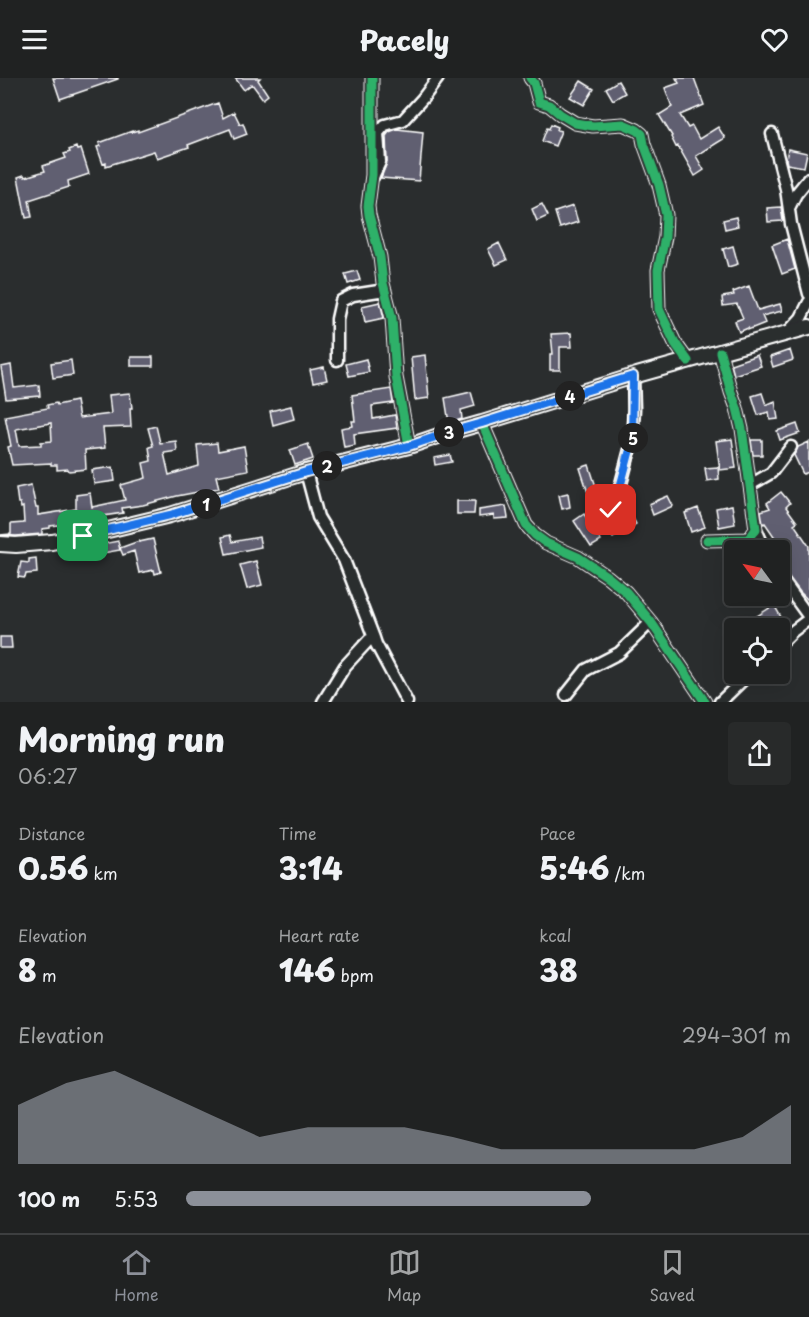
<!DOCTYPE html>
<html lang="en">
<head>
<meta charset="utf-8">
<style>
  body { margin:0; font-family:"Playpen Sans",sans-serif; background:#282a2a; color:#f1f3f6; height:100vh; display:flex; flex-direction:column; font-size:22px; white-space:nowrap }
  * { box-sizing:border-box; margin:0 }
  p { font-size:20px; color:#a2a4a5 }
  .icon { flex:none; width:33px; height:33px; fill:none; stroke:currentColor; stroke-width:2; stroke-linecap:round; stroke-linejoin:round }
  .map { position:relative; height:624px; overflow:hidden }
  .details { display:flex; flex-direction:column; background:#202222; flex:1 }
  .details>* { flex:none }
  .needle { width:39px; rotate:303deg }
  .fabs { position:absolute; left:724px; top:462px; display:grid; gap:12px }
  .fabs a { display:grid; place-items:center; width:66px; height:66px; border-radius:6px; background:#202222; box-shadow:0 6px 24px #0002,0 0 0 2px #3d3f40; font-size:30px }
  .pin { position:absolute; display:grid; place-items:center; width:51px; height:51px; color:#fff; margin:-26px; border-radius:12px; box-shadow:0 3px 9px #0006 }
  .km { position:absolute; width:30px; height:30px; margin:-15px; border-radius:50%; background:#222; color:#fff; font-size:16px; line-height:30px; text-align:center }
  .round { display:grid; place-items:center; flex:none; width:63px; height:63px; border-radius:6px; background:#282a2a }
  .head { display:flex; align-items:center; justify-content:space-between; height:102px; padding:0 18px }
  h1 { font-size:33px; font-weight:800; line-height:45px }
  .stats { display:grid; grid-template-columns:repeat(3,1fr); gap:9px; height:102px; padding:6px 18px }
  .stats div { display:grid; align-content:center }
  .stats b { font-size:30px; font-weight:800 }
  .stats small { font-size:16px; font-weight:400 }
  .stats p { font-size:16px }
  .chart { height:168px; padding:12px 18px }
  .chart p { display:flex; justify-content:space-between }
  .chart svg { width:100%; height:108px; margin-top:6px; fill:#8c9099; opacity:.7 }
  ul { padding:0 18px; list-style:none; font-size:20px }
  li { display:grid; grid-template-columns:96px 72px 1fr; align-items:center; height:45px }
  li i { height:15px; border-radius:8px; background:#8c9099 }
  header { display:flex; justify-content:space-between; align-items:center; height:78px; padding:0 18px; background:#202222; font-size:27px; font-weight:800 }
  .tab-bar { display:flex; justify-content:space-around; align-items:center; height:84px; border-top:2px solid #3d3f40; background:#202222; font-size:16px; color:#a2a4a5 }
  .tab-bar a { display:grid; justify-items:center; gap:3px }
  .tab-bar .active { color:#8c9099 }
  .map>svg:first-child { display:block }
</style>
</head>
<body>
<header><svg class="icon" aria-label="menu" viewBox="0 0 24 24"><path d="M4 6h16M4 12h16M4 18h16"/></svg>Pacely<svg class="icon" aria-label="heart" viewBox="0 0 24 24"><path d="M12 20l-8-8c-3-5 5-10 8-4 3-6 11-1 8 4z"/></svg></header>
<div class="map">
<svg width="809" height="624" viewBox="0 0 809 624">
  <rect width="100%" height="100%" fill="#2a2d2e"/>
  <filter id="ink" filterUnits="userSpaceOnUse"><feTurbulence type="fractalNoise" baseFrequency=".0167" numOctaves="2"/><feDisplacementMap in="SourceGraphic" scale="12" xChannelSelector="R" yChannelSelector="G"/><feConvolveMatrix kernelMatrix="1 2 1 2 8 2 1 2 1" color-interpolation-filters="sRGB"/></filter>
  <g filter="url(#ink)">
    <path fill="#605f71" stroke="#fff" stroke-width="1.5" fill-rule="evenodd" d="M 53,0 L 118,0 L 118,1 L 60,21 Z
      M 235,0 L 260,0 L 258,2 L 268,17 L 263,21 L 252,6 L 244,12 Z
      M 676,0 L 694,0 L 704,27 L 680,37 L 688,50 L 692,48 L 699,61 L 718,49 L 725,60 L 696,78 L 704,92 L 695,98 L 678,68 L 676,69 L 671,59 L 672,58 L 659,37 L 672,29 L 665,10 L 679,5 Z
      M 581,3 L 594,11 L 584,27 L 570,19 Z
      M 618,3 L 625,15 L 613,22 L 606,10 Z
      M 218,25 L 223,40 L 234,34 L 240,46 L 243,45 L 247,56 L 234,61 L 230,51 L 188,67 L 189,69 L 157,80 L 154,73 L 106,88 L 106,85 L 103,86 L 97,69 L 100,68 L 99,65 L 132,53 L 132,54 L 138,52 L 138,54 Z
      M 551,46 L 558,49 L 557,52 L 561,53 L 555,68 L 542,63 L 547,50 L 549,51 Z
      M 397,51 L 423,54 L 419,103 L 381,100 L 387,84 L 386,58 L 389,54 Z
      M 76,69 L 77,72 L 81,71 L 89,96 L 68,103 L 69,109 L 29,122 L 32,139 L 26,140 L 18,99 L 24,97 L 25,99 L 45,93 L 43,88 L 66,80 L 64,76 L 70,74 L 69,72 Z
      M 788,71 L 807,75 L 804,89 L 787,86 L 786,81 Z
      M 542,126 L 548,138 L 537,143 L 532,131 Z
      M 573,128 L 578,144 L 560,150 L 555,134 Z
      M 781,129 L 783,143 L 768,144 L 767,130 Z
      M 736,139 L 738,148 L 725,151 L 723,142 Z
      M 787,161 L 795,191 L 782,196 L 772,167 Z
      M 499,165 L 507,182 L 496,187 L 488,171 Z
      M 733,168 L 738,186 L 728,189 L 723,171 Z
      M 357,193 L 360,202 L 348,206 L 345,196 Z
      M 749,208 L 758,232 L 780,226 L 782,233 L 762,238 L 765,245 L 748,252 L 748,250 L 739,254 L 735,243 L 743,240 L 737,226 L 723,228 L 722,219 L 734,217 L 733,214 Z
      M 380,224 L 384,240 L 365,244 L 362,228 Z
      M 571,255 L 572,269 L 560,269 L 560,292 L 550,292 L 550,276 L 553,276 L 551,256 Z
      M 790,272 L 793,282 L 773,289 L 770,279 Z
      M 425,277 L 429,320 L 415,322 L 411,279 Z
      M 757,277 L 761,288 L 734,297 L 731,286 Z
      M 131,279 L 153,279 L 153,288 L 131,288 Z
      M 366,281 L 369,294 L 349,298 L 346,286 Z
      M 71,282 L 73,297 L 53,300 L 51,285 Z
      M 11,287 L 14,310 L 39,307 L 40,318 L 6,321 L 1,289 Z
      M 324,289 L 327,302 L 313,305 L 310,292 Z
      M 391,311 L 393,325 L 372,328 L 373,341 L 395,337 L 397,350 L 354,356 L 355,367 L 344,369 L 341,350 L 353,348 L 352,343 L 355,343 L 352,317 Z
      M 471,314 L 475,328 L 461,332 L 462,341 L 449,345 L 445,320 Z
      M 130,315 L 132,330 L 130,330 L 131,349 L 103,350 L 105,370 L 85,372 L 86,391 L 69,393 L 68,391 L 57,392 L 57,387 L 51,387 L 51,385 L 12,387 L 8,369 L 11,368 L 5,338 L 48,330 L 47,327 L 56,325 L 57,327 L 76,323 L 79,340 L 111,336 L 109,317 ZM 51,345 L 52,363 L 41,364 L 41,367 L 19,368 L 16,351 Z
      M 762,315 L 766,327 L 775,323 L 778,341 L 770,342 L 769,334 L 758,337 L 752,318 Z
      M 291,328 L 294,341 L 273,347 L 270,333 Z
      M 797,346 L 800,355 L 780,362 L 777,353 Z
      M 156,348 L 160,365 L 176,363 L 177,373 L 164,375 L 169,397 L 199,388 L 197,367 L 217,365 L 218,373 L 244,368 L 248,392 L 216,398 L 219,410 L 177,418 L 143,427 L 122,430 L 123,435 L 76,442 L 76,445 L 50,448 L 50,450 L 42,451 L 42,456 L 16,458 L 0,457 L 11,456 L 11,446 L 24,445 L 23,429 L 21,430 L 20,425 L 18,425 L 16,410 L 31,407 L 36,430 L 38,430 L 38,437 L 76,431 L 76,417 L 90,415 L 92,429 L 125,422 L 121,407 L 146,400 L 143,385 L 151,383 L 149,369 L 153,368 L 148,350 Z
      M 732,361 L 736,390 L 720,392 L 716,363 Z
      M 751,362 L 762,362 L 762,377 L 753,377 Z
      M 809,364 L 809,394 L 803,396 L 794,377 L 798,369 Z
      M 308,366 L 313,381 L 295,387 L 290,372 Z
      M 450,377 L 452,384 L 435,387 L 434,380 Z
      M 589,387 L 600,421 L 591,424 L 580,390 Z
      M 113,389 L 115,403 L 94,406 L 92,392 Z
      M 718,389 L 719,401 L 707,403 L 705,390 Z
      M 781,414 L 790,425 L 786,429 L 797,444 L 794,446 L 809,468 L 809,523 L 800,514 L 786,495 L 780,490 L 780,472 L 775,472 L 772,468 L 778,464 L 765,445 L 763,446 L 761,433 L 770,430 L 767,425 Z
      M 568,415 L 570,429 L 562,431 L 559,417 Z
      M 668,418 L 673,428 L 653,437 L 649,426 Z
      M 457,423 L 475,423 L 474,436 L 457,436 Z
      M 732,427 L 735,446 L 719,449 L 716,430 Z
      M 506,428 L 508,440 L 494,441 L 494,437 L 479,439 L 479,432 Z
      M 698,430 L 705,449 L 691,454 L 685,435 Z
      M 584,436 L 601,463 L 591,469 L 574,443 Z
      M 632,438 L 636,446 L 613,460 L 609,452 Z
      M 230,457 L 232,464 L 259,459 L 261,469 L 226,476 L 222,459 Z
      M 153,461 L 161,494 L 155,496 L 154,492 L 139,495 L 134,473 L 123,477 L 120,470 L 139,463 L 139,464 Z
      M 118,463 L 120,472 L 97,476 L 98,481 L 90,483 L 89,478 L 85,478 L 84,473 L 97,470 L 97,467 Z
      M 36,480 L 37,495 L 26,496 L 25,500 L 18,499 L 21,484 L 29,485 L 29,481 Z
      M 256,483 L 262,507 L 247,511 L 240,487 Z
      M 774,527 L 781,539 L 763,550 L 748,550 L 745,546 Z
      M 0,559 L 11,559 L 12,570 L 0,570 Z"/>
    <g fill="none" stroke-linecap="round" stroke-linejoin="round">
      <defs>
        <path id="minor" d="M 372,0 L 372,97 L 368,128 L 369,137 L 380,179 L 383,205 L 392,240 L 396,299 L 409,368
          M 530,0 L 534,5 L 539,24 L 549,27 L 560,36 L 575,45 L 593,48 L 623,46 L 637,52 L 642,56 L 644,66 L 659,107 L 666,137 L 665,159 L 658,192 L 659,231 L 675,265 L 688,283
          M 772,56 L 786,111 L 791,146 L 809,216
          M 373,99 L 380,84 L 378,55 L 385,47 L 403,42 L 423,20 L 438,0
          M 789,130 L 796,116 L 809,100
          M 788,254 L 801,240 L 809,224
          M 337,282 L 337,241 L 341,223 L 353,217 L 385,212
          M 482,345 L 526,447 L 535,457 L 546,465 L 578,479 L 608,499 L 626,514 L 651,544 L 705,624
          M 306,394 L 318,439 L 344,482 L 374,560 L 369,562 L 345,588 L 323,624
          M 750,407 L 771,395 L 791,369
          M 598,431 L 611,432 L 617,421 L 632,364 L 634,331 L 633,298
          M 756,451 L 765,472
          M 707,462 L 749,461 L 756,451 L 742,351 L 737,330 L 731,314 L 720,274
          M 780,499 L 809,539
          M 374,560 L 376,566 L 407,624
          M 780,566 L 793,553 L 809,541
          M 566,617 L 586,592 L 619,575 L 651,544
          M 720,624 L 749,596"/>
        <path id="major" d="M 0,466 L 16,467 L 52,464 L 83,458 L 170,437 L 306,394 L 409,368 L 450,354 L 482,345 L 637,297 L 809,249"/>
      </defs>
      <use href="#minor" stroke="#fff" stroke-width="15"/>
      <use href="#major" stroke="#fff" stroke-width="18"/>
      <use href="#minor" stroke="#2a2d2e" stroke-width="10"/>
      <use href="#major" stroke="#2a2d2e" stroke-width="14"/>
      <defs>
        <path id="cycleway" d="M 372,0 L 372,97 L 368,128 L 369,137 L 380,179 L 383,205 L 392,240 L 396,299 L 409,368
          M 530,0 L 534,5 L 539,24 L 549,27 L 560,36 L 575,45 L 593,48 L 623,46 L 637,52 L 642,56 L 644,66 L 659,107 L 666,137 L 665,159 L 658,192 L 659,231 L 675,265 L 688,283
          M 482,345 L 526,447 L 535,457 L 546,465 L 578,479 L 608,499 L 626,514 L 651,544 L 705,624
          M 707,462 L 749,461 L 756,451 L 742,351 L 737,330 L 731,314 L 720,274"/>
      </defs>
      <use href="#cycleway" stroke="#2a2d2e" stroke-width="13"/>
      <use href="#cycleway" stroke="#2db169" stroke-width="9"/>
    </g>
  </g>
  <g fill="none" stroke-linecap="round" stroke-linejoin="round" filter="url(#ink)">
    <defs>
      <path id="route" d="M 83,458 L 170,437 L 306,394 L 409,368 L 450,354 L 482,345 L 633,298 L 632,364 L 617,421 L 611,432"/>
    </defs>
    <use href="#route" stroke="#fff" stroke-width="12"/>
    <use href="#route" stroke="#1a73e8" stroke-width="8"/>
  </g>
</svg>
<div class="fabs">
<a><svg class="needle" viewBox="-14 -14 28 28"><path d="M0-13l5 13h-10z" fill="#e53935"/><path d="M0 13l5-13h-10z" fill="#a2a4a5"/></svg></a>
<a><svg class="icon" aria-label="locate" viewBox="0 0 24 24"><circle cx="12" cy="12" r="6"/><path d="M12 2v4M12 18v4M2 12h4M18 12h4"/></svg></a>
</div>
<div class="pin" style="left:83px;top:458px;background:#1e9e55"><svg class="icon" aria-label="arrive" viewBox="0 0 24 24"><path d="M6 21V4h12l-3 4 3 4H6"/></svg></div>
<div class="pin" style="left:611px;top:432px;background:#d93025"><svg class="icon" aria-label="check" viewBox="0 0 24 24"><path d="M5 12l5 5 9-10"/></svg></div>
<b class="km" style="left:206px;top:426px">1</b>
<b class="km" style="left:327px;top:388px">2</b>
<b class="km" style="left:449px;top:354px">3</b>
<b class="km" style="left:570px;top:318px">4</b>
<b class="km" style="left:633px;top:360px">5</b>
</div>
<section class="details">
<div class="head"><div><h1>Morning run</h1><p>06:27</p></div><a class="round"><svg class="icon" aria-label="share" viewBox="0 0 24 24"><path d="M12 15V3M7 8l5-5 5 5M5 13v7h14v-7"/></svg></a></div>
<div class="stats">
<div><p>Distance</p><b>0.56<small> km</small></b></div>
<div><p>Time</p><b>3:14</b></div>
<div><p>Pace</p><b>5:46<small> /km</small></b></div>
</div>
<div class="stats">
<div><p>Elevation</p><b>8<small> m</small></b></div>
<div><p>Heart rate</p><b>146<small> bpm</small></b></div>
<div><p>kcal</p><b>38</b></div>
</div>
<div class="chart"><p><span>Elevation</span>294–301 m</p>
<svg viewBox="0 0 160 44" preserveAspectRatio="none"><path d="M0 44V20L10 11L20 6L30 15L40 24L50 33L60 29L70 29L80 29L90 33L100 38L110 38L120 38L130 38L140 38L150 33L160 20V44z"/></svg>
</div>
<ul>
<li><b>100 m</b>5:53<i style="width:67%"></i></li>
</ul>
</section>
<nav class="tab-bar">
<a class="active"><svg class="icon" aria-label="home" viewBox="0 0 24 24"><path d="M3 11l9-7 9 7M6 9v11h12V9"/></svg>Home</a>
<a><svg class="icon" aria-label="map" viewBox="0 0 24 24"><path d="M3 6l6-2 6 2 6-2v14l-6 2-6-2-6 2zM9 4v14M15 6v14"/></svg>Map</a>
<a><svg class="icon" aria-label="saved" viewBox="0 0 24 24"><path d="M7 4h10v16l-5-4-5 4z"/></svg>Saved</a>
</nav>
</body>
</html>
